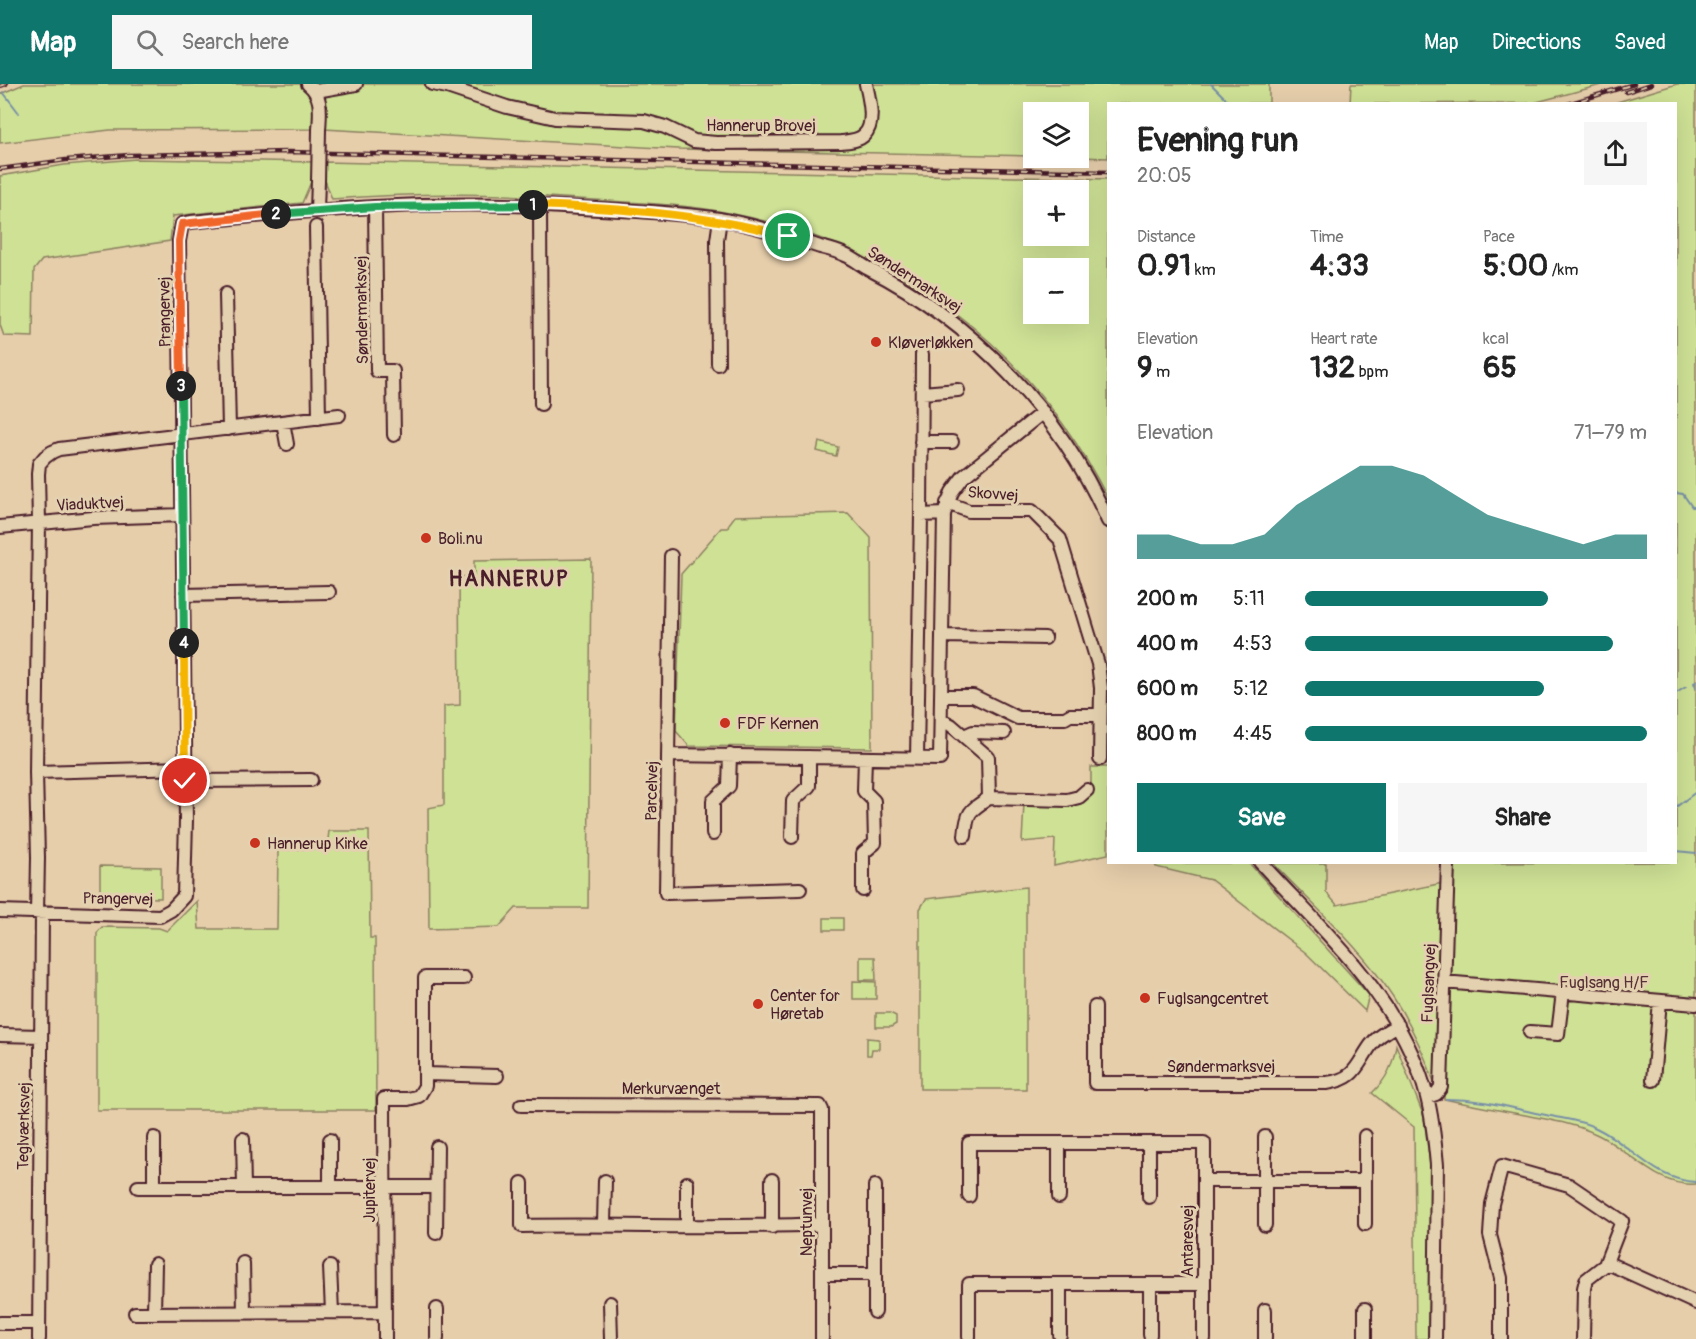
<!DOCTYPE html>
<html lang="en">
<head>
<meta charset="utf-8">
<style>
  body { margin:0; font-family:Pangolin,sans-serif; background:#f6f6f6; color:#222; height:100vh; display:flex; flex-direction:column; font-size:22px; white-space:nowrap }
  * { box-sizing:border-box; margin:0 }
  p { font-size:20px; color:#767676 }
  .icon { flex:none; width:33px; height:33px; fill:none; stroke:currentColor; stroke-width:2; stroke-linecap:round; stroke-linejoin:round }
  .map { position:relative; flex:1; overflow:hidden }
  .side { position:absolute; left:1107px; top:18px; width:570px; height:762px; display:flex; flex-direction:column; background:#fff; border-radius:0px; box-shadow:0 6px 24px #0002 }
  .side>* { flex:none }
  .buttons { position:absolute; left:1023px; top:18px; display:grid; gap:12px }
  .buttons a { display:grid; place-items:center; width:66px; height:66px; border-radius:0px; background:#fff; box-shadow:0 6px 24px #0002; font-size:30px }
  .pin { position:absolute; display:grid; place-items:center; width:51px; height:51px; color:#fff; margin:-26px; border:3px solid #fff; border-radius:50%; box-shadow:0 2px 6px #0007 }
  .km { position:absolute; width:30px; height:30px; margin:-15px; border-radius:50%; background:#222; color:#fff; font-size:16px; line-height:30px; text-align:center }
  .round { display:grid; place-items:center; flex:none; width:63px; height:63px; border-radius:0px; background:#f6f6f6 }
  .summary { display:flex; align-items:center; justify-content:space-between; height:102px; padding:0 30px }
  h1 { font-size:33px; font-weight:800; line-height:45px }
  .stats { display:grid; grid-template-columns:repeat(3,1fr); gap:9px; height:102px; padding:6px 30px }
  .stats div { display:grid; align-content:center }
  .stats b { font-size:30px; font-weight:800 }
  .stats small { font-size:16px; font-weight:400 }
  .stats p { font-size:16px }
  .chart { height:168px; padding:12px 30px }
  .chart p { display:flex; justify-content:space-between }
  .chart svg { width:100%; height:108px; margin-top:6px; fill:#0f766e; opacity:.7 }
  .button { display:flex; gap:12px; margin-top:auto; padding:12px 30px }
  .button a { flex:1; height:69px; border-radius:0px; background:#0f766e; color:#fff; font-size:24px; font-weight:800; line-height:69px; text-align:center }
  .button a+a { background:#f6f6f6; color:#222 }
  ul { padding:0 30px; list-style:none; font-size:20px }
  li { display:grid; grid-template-columns:96px 72px 1fr; align-items:center; height:45px }
  li i { height:15px; border-radius:8px; background:#0f766e }
  header { display:flex; align-items:center; gap:36px; box-sizing:border-box; height:84px; padding:0 30px; background:#0f766e; color:#fff }
  header strong { font-size:28px }
  nav { display:flex; gap:33px; margin-inline-start:auto; font-size:21px }
  .search { width:420px; height:54px; background:#f6f6f6; display:flex; align-items:center; gap:15px; box-sizing:border-box; padding:0 21px; border-radius:0px; color:#767676; font-size:22px }
  .map>svg:first-child { display:block }
</style>
</head>
<body>
<header>
<strong>Map</strong>
<div class="search"><svg class="icon" aria-label="search" viewBox="0 0 24 24"><circle cx="10" cy="10" r="6"/><path d="M15 15l6 6"/></svg>Search here</div>
<nav><a>Map</a><a>Directions</a><a>Saved</a></nav>
</header>
<div class="map">
<svg width="1696" height="1255" viewBox="0 0 1696 1255">
  <rect width="100%" height="100%" fill="#e6ceab"/>
  <filter id="ink" filterUnits="userSpaceOnUse"><feTurbulence type="fractalNoise" baseFrequency=".0167" numOctaves="2"/><feDisplacementMap in="SourceGraphic" scale="12" xChannelSelector="R" yChannelSelector="G"/><feConvolveMatrix kernelMatrix="1 2 1 2 8 2 1 2 1" color-interpolation-filters="sRGB"/></filter>
  <g filter="url(#ink)">
    <path fill="#cee195" stroke="#8c8060" stroke-width="1.5" fill-rule="evenodd" d="M 24,0 L 301,0 C 318,13 314,25 315,45 L 110,46 L 0,59 L 0,10 Z
      M 316,0 L 1269,0 L 1269,19 L 1108,20 L 1108,74 L 1079,73 L 1078,28 L 1034,28 L 1033,72 L 678,65 L 324,45 Z
      M 1351,0 L 1605,0 L 1533,19 L 1350,20 Z
      M 1677,0 L 1696,0 L 1696,1100 C 1657,1104 1629,1065 1596,1050 C 1573,1039 1549,1036 1525,1031 C 1498,1026 1471,1021 1444,1015 L 1451,779 L 1676,778 L 1676,20 L 1614,19 Z
      M 136,75 L 314,78 L 314,91 L 302,119 L 173,132 L 170,157 L 42,176 L 34,186 L 33,253 L 4,252 L 0,241 L 0,92 L 64,81 Z
      M 323,78 L 1108,95 L 1108,415 C 1032,263 896,161 729,129 C 685,120 639,119 594,116 C 507,109 418,108 332,115 L 323,91 ZM 1034,106 L 1078,106 L 1078,152 L 1034,152 ZM 1034,184 L 1078,184 L 1078,230 L 1034,230 Z
      M 819,358 L 838,363 L 836,372 L 817,367 Z
      M 848,429 L 871,454 L 872,664 L 689,662 L 676,647 L 681,490 L 721,444 L 728,444 L 729,440 L 735,432 Z
      M 591,475 L 588,824 L 516,824 L 499,843 L 429,845 L 428,724 L 444,721 L 444,622 L 460,621 L 459,493 L 474,492 L 474,477 Z
      M 1091,683 L 1108,683 L 1108,770 L 1054,782 L 1055,755 L 1022,758 L 1024,719 L 1091,705 Z
      M 329,747 L 369,747 L 370,854 L 375,854 L 376,1026 L 97,1026 L 97,849 L 102,843 L 159,844 L 167,847 L 197,817 L 199,845 L 277,845 L 278,766 L 327,764 Z
      M 1155,779 L 1249,779 L 1369,911 L 1365,927 L 1306,869 L 1211,796 L 1156,783 Z
      M 1273,779 L 1326,779 L 1326,808 L 1337,821 L 1443,799 L 1436,1003 C 1422,963 1403,923 1376,889 C 1346,850 1307,815 1273,779 Z
      M 100,782 L 161,783 L 161,814 L 100,813 Z
      M 1026,803 L 1026,1005 L 920,1005 L 920,825 L 926,815 Z
      M 824,834 L 843,834 L 843,846 L 824,846 Z
      M 860,873 L 875,873 L 876,896 L 860,896 Z
      M 853,897 L 876,898 L 876,915 L 853,915 Z
      M 876,929 L 890,929 L 896,932 L 896,940 L 891,943 L 876,943 Z
      M 867,954 L 879,955 L 879,965 L 872,965 L 871,971 L 867,971 Z
      M 1396,961 L 1424,1033 L 1431,1089 L 1428,1255 L 1416,1255 L 1414,1043 L 1372,1009 C 1387,995 1393,981 1396,961 Z"/>
    <g fill="none" stroke-linecap="round" stroke-linejoin="round">
      <path stroke="#7990a7" stroke-width="2" d="M 1211,0 L 1231,20
        M 3,8 L 19,29
        M 1676,409 L 1683,410 L 1692,423 L 1696,423
        M 1696,598 L 1694,599 L 1696,604
        M 1676,609 L 1686,603
        M 1676,723 L 1696,708
        M 1676,767 L 1696,769
        M 1446,1015 C 1484,1015 1510,1024 1546,1031 C 1563,1035 1581,1036 1596,1044 C 1631,1060 1654,1097 1696,1098"/>
      <defs>
        <path id="minor" d="M 308,0 C 323,12 320,28 319,46
          M 432,0 L 447,3 L 507,23 L 555,34 L 644,37 L 665,43 L 694,57 L 716,59 L 841,58 C 849,57 858,57 864,51 C 876,40 869,14 866,0
          M 316,7 L 356,0
          M 540,121 L 541,320
          M 375,123 L 377,287 L 393,287 L 394,351
          M 317,126 L 318,97
          M 316,143 L 319,334
          M 226,210 L 229,345
          M 922,270 L 921,431 L 944,430
          M 718,280 L 717,156 L 720,135
          M 922,309 L 958,306
          M 283,338 L 287,360
          M 921,358 L 952,358
          M 947,419 L 969,427 L 1032,427 L 1060,455 L 1098,580 L 1101,604 L 1100,675
          M 0,443 L 93,434 L 182,431
          M 671,472 L 666,809 L 800,805
          M 183,511 L 329,508
          M 942,552 L 1045,554
          M 941,612 L 973,612 L 1018,634 L 1065,634 L 1070,631 L 1100,631
          M 941,636 L 951,641 L 988,673 L 989,714 C 969,727 967,728 965,752
          M 964,652 L 973,648 L 1004,649
          M 668,671 L 940,675 L 944,430 L 952,408 L 963,393 L 1043,328
          M 917,674 L 921,431
          M 185,684 L 36,688 L 39,438 L 38,390 L 39,380 L 45,373 L 52,368 L 59,365 L 339,331
          M 36,688 L 38,774 L 37,829
          M 185,697 L 311,696
          M 989,714 L 1067,716 L 1079,713 L 1087,706
          M 713,750 L 713,717 L 729,702 L 730,671
          M 792,753 L 793,717 L 809,702 L 809,673
          M 1260,778 C 1326,850 1402,916 1427,1013 C 1433,1036 1435,1059 1437,1081 L 1435,1255
          M 863,806 L 863,769 L 875,759 L 874,717 L 864,707 L 865,674
          M 0,827 L 160,832 L 171,826 L 184,812 L 186,736 L 179,157 L 182,140 L 191,138 C 252,132 313,126 374,123 C 449,119 524,120 599,125 C 639,127 680,129 719,135 C 754,141 787,152 820,163 C 828,165 837,167 845,171 C 853,174 860,180 867,184 C 973,238 1060,328 1108,437
          M 1444,898 L 1696,920
          M 1095,923 L 1095,999 L 1327,999 C 1356,995 1356,982 1371,961 C 1377,952 1388,946 1398,941
          M 1530,948 L 1558,950 L 1563,908
          M 0,951 L 41,952
          M 426,990 L 497,992
          M 1653,996 L 1660,917
          M 1427,1013 L 1436,1010 L 1441,1003 L 1448,778
          M 521,1021 L 820,1022 L 822,1026 L 822,1255
          M 154,1054 L 154,1103
          M 243,1055 L 244,1103
          M 330,1056 L 330,1103
          M 772,1096 L 772,1143
          M 1204,1097 L 1365,1097
          M 522,1099 L 522,1142 C 622,1140 722,1145 822,1140
          M 687,1099 L 687,1142
          M 138,1103 L 436,1103
          M 969,1112 L 969,1059 L 1204,1059 L 1204,1255
          M 1059,1113 L 1059,1059
          M 1149,1113 L 1149,1059
          M 604,1140 L 605,1097
          M 1365,1140 L 1365,1052
          M 1265,1141 L 1265,1053
          M 436,1149 L 437,1063
          M 243,1179 L 244,1228
          M 330,1183 L 332,1228
          M 822,1190 L 875,1190 L 875,1102
          M 875,1190 L 875,1228
          M 610,1219 L 611,1255
          M 437,1225 L 437,1255
          M 1365,1225 L 1365,1255
          M 135,1229 L 385,1228
          M 154,1229 L 155,1180
          M 0,1239 L 39,1239
          M 1060,1251 L 1060,1200
          M 1150,1251 L 1150,1200
          M 969,1253 L 969,1200 L 1204,1200
          M 39,1255 L 42,829
          M 385,1255 L 384,1015 L 408,1015 L 419,1012 L 425,1002 L 425,894 L 464,894
          M 1265,1255 L 1265,1226
          M 1501,1255 L 1501,1194 L 1490,1151 L 1492,1120 L 1502,1082 L 1569,1101 L 1622,1137 L 1605,1181
          M 1583,1255 L 1584,1204 L 1586,1196 L 1605,1181 L 1612,1181 L 1696,1219"/>
      </defs>
      <use href="#minor" stroke="#4a1f2b" stroke-width="16"/>
      <use href="#minor" stroke="#e4d1af" stroke-width="12"/>
      <defs>
        <path id="rail" d="M 0,2 L 6,0
          M 1626,8 L 1651,0
          M 1568,20 L 1634,0
          M 0,85 L 66,76 L 129,71 L 289,68 L 1108,88"/>
      </defs>
      <use href="#rail" stroke="#4a1f2b" stroke-width="4.5"/>
      <use href="#rail" stroke="#e4d1af" stroke-width="2" stroke-dasharray="7" stroke-linecap="butt"/>
      <defs>
        <path id="minor-bridge" d="M 318,97 L 319,46"/>
      </defs>
      <use href="#minor-bridge" stroke="#4a1f2b" stroke-width="16" stroke-linecap="butt"/>
      <use href="#minor-bridge" stroke="#e4d1af" stroke-width="12"/>
    </g>
  </g>
  <g fill="none" stroke-linecap="round" stroke-linejoin="round" filter="url(#ink)">
    <defs>
      <path id="split-1" d="M 533,121 C 619,124 705,130 788,152"/>
      <path id="split-2" d="M 276,130 L 375,123 L 533,121"/>
      <path id="split-3" d="M 181,302 L 179,157 L 182,140 L 276,130"/>
      <path id="split-4" d="M 181,302 L 184,559"/>
      <path id="split-5" d="M 184,559 L 185,697"/>
    </defs>
    <use href="#split-1" stroke="#fff" stroke-width="12"/>
    <use href="#split-2" stroke="#fff" stroke-width="12"/>
    <use href="#split-3" stroke="#fff" stroke-width="12"/>
    <use href="#split-4" stroke="#fff" stroke-width="12"/>
    <use href="#split-5" stroke="#fff" stroke-width="12"/>
    <use href="#split-1" stroke="#f5b400" stroke-width="8"/>
    <use href="#split-2" stroke="#22a559" stroke-width="8"/>
    <use href="#split-3" stroke="#f0652b" stroke-width="8"/>
    <use href="#split-4" stroke="#22a559" stroke-width="8"/>
    <use href="#split-5" stroke="#f5b400" stroke-width="8"/>
  </g>
  <g fill="#c8321e" stroke="#e4d1af" stroke-width="2">
    <circle cx="876" cy="258" r="6"/>
    <circle cx="426" cy="454" r="6"/>
    <circle cx="725" cy="639" r="6"/>
    <circle cx="255" cy="759" r="6"/>
    <circle cx="1145" cy="914" r="6"/>
    <circle cx="758" cy="920" r="6"/>
  </g>
  <g text-anchor="middle" stroke-width="6" stroke-linejoin="round" paint-order="stroke">
    <g font-size="16" fill="#4a1f2b" stroke="#e4d1af">
      <text x="761" y="47">Hannerup Brovej</text>
      <text transform="translate(915 195) rotate(33)" y="6">Søndermarksvej</text>
      <text transform="translate(361 226) rotate(-91)" y="6">Søndermarksvej</text>
      <text transform="translate(164 228) rotate(-91)" y="6">Prangervej</text>
      <text transform="translate(993 409) rotate(4)" y="6">Skovvej</text>
      <text transform="translate(90 419) rotate(-3)" y="6">Viaduktvej</text>
      <text transform="translate(651 707) rotate(-89)" y="6">Parcelvej</text>
      <text transform="translate(118 814) rotate(1)" y="6">Prangervej</text>
      <text transform="translate(1428 899) rotate(-88)" y="6">Fuglsangvej</text>
      <text x="1221" y="988">Søndermarksvej</text>
      <text x="671" y="1010">Merkurvænget</text>
      <text transform="translate(23 1042) rotate(-89)" y="6">Teglværksvej</text>
      <text transform="translate(369 1106) rotate(-90)" y="6">Jupitervej</text>
      <text transform="translate(806 1138) rotate(-90)" y="6">Neptunvej</text>
      <text transform="translate(1187 1157) rotate(-90)" y="6">Antaresvej</text>
    </g>
    <g font-size="16" fill="#4a1f2b" stroke="#e4d1af" text-anchor="start">
      <text x="888" y="264">Kløverløkken</text>
      <text x="438" y="460">Boli.nu</text>
      <text x="737" y="645">FDF Kernen</text>
      <text x="267" y="765">Hannerup Kirke</text>
      <text x="770" y="917">Center for<tspan x="770" dy="18">Høretab</tspan></text>
      <text x="1157" y="920">Fuglsangcentret</text>
    </g>
    <g font-size="16" fill="#573236" stroke="#e4d1af">
      <text x="1604" y="904">Fuglsang H/F</text>
    </g>
    <g font-size="22" font-weight="bold" letter-spacing="1.5" fill="#4a1f2b" stroke="#e4d1af">
      <text x="509" y="502">HANNERUP</text>
    </g>
  </g>
</svg>
<div class="buttons">
<a><svg class="icon" aria-label="layers" viewBox="0 0 24 24"><path d="M12 4l9 5-9 5-9-5zM3 14l9 5 9-5"/></svg></a>
<a>+</a>
<a>−</a>
</div>
<div class="pin" style="left:788px;top:152px;background:#1e9e55"><svg class="icon" aria-label="arrive" viewBox="0 0 24 24"><path d="M6 21V4h12l-3 4 3 4H6"/></svg></div>
<div class="pin" style="left:185px;top:697px;background:#d93025"><svg class="icon" aria-label="check" viewBox="0 0 24 24"><path d="M5 12l5 5 9-10"/></svg></div>
<b class="km" style="left:533px;top:121px">1</b>
<b class="km" style="left:276px;top:130px">2</b>
<b class="km" style="left:181px;top:302px">3</b>
<b class="km" style="left:184px;top:559px">4</b>
<section class="side">
<div class="summary"><div><h1>Evening run</h1><p>20:05</p></div><a class="round"><svg class="icon" aria-label="share" viewBox="0 0 24 24"><path d="M12 15V3M7 8l5-5 5 5M5 13v7h14v-7"/></svg></a></div>
<div class="stats">
<div><p>Distance</p><b>0.91<small> km</small></b></div>
<div><p>Time</p><b>4:33</b></div>
<div><p>Pace</p><b>5:00<small> /km</small></b></div>
</div>
<div class="stats">
<div><p>Elevation</p><b>9<small> m</small></b></div>
<div><p>Heart rate</p><b>132<small> bpm</small></b></div>
<div><p>kcal</p><b>65</b></div>
</div>
<div class="chart"><p><span>Elevation</span>71–79 m</p>
<svg viewBox="0 0 160 44" preserveAspectRatio="none"><path d="M0 44V34L10 34L20 38L30 38L40 34L50 22L60 14L70 6L80 6L90 10L100 18L110 26L120 30L130 34L140 38L150 34L160 34V44z"/></svg>
</div>
<ul>
<li><b>200 m</b>5:11<i style="width:71%"></i></li>
<li><b>400 m</b>4:53<i style="width:90%"></i></li>
<li><b>600 m</b>5:12<i style="width:70%"></i></li>
<li><b>800 m</b>4:45<i style="width:100%"></i></li>
</ul>
<div class="button"><a>Save</a><a>Share</a></div>
</section>
</div>
</body>
</html>
